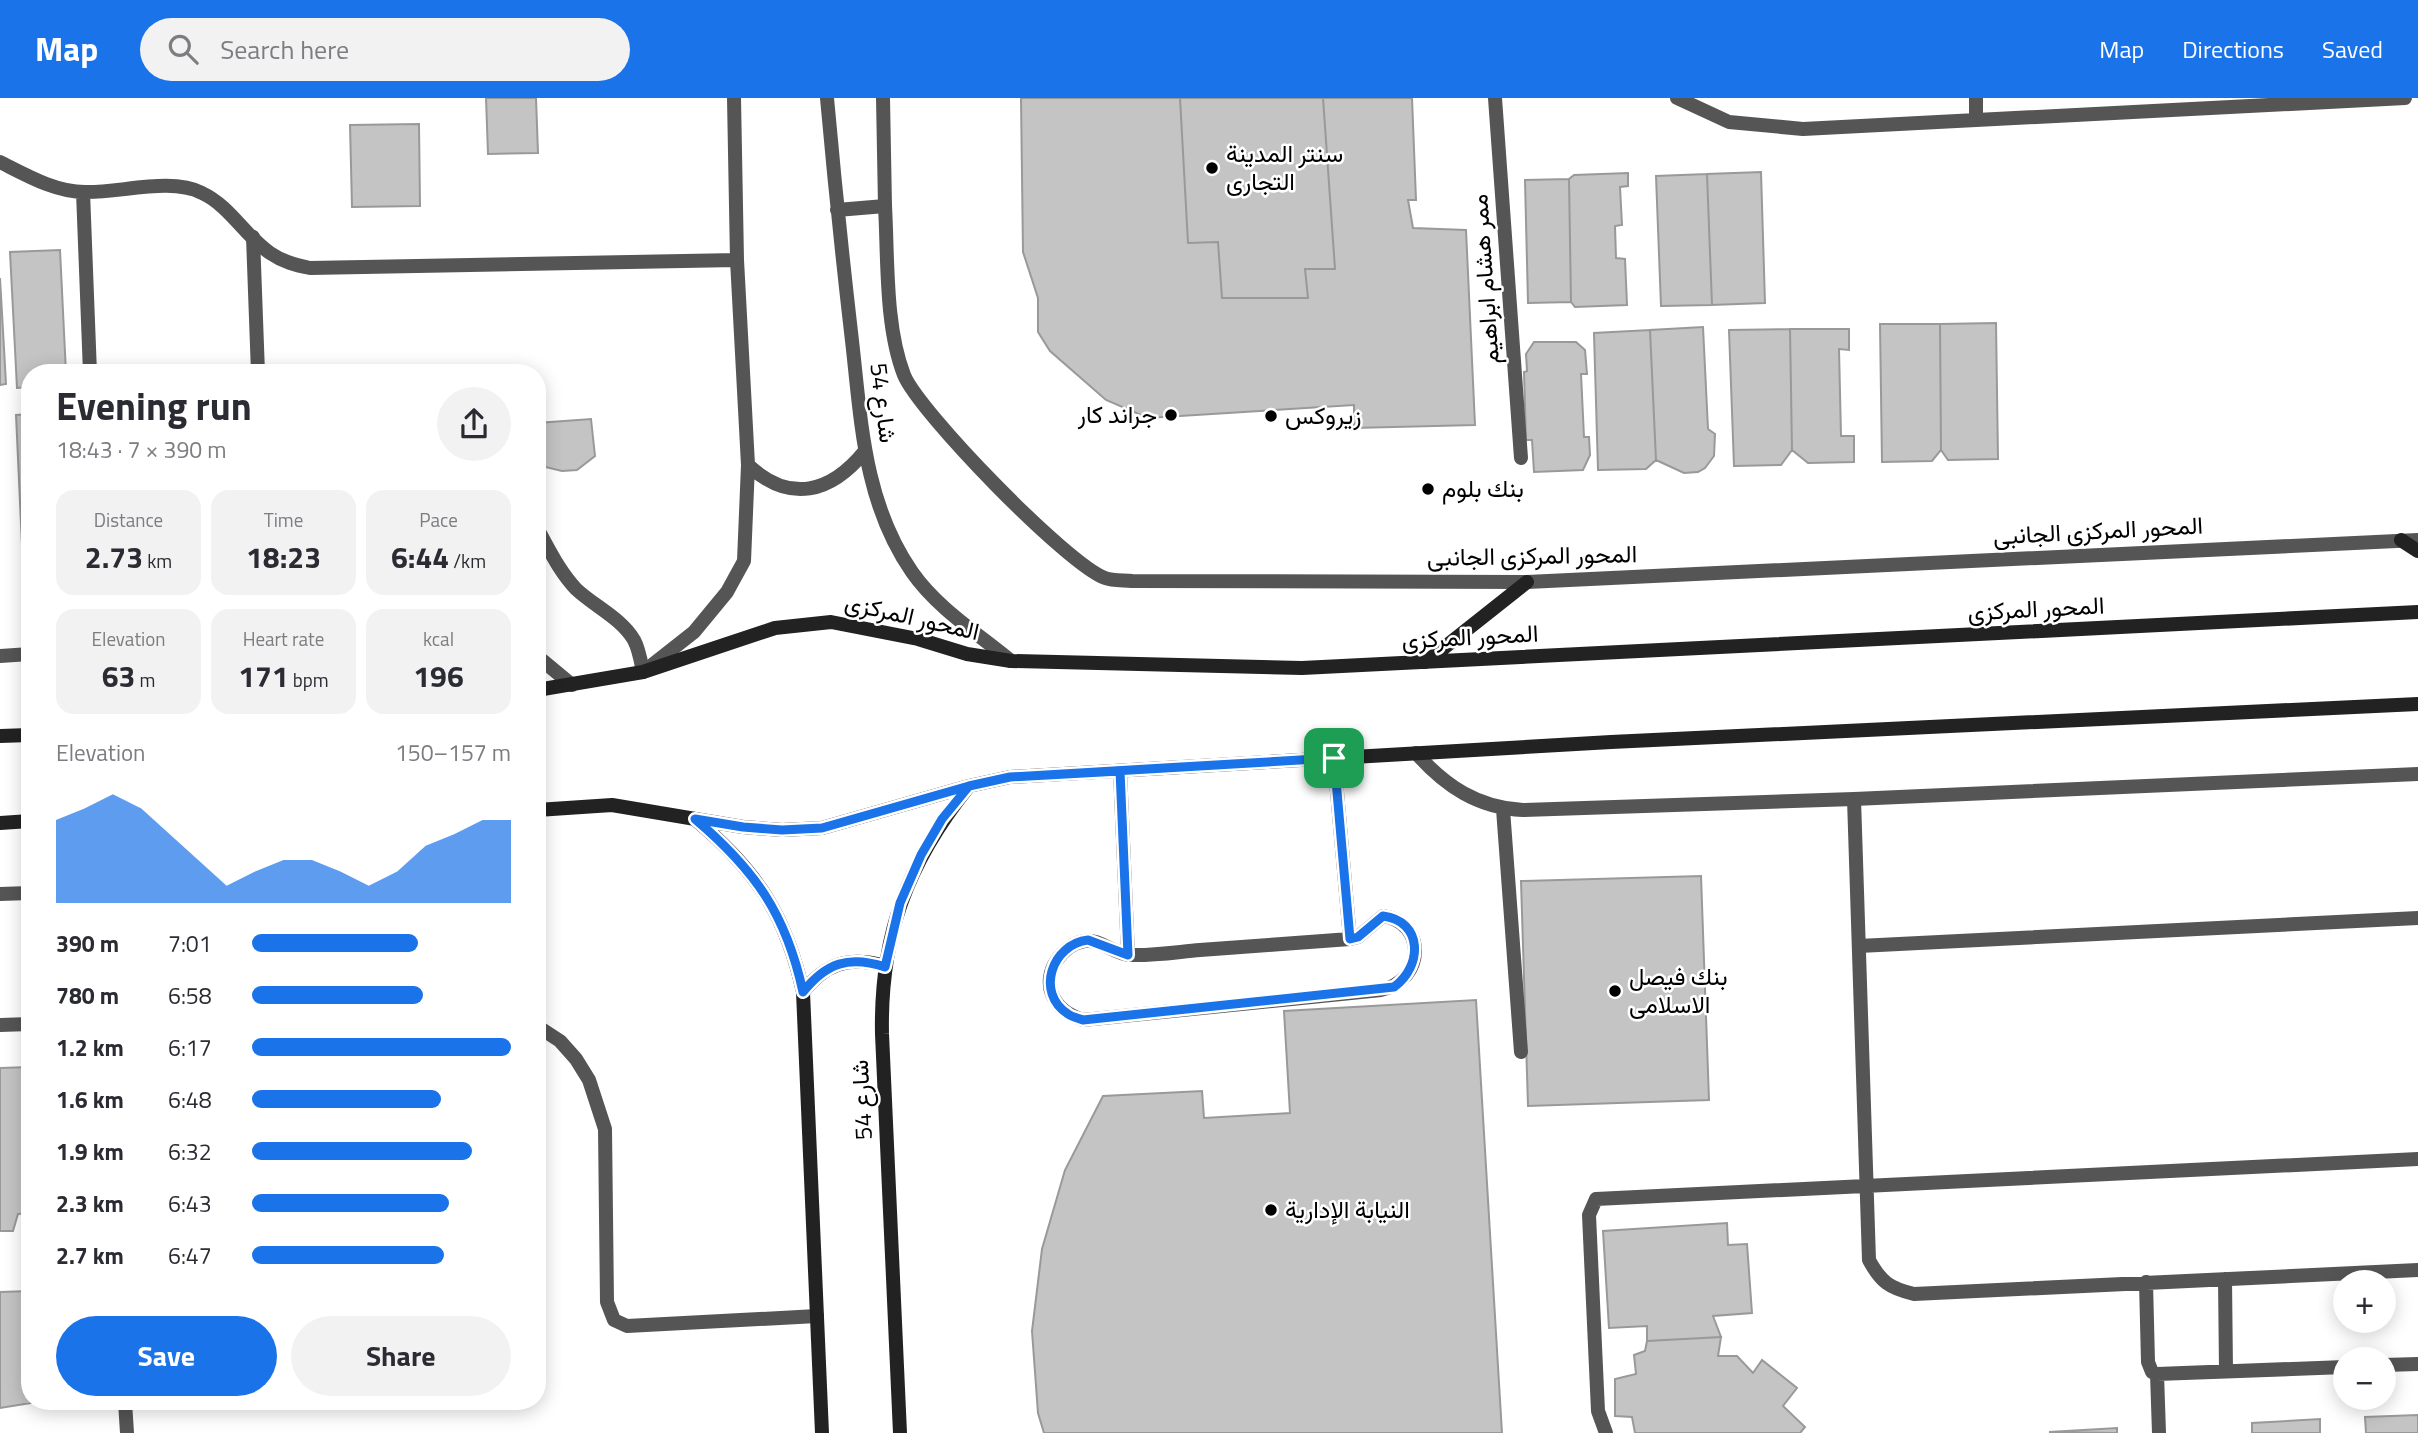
<!DOCTYPE html>
<html lang="en">
<head>
<meta charset="utf-8">
<style>
  body { margin:0; font-family:"Titillium Web",Vazirmatn,sans-serif; background:#f2f2f3; color:#2b2b33; height:100vh; display:flex; flex-direction:column; font-size:26px; white-space:nowrap }
  * { box-sizing:border-box; margin:0 }
  p { font-size:23px; color:#7c7c81 }
  .icon { flex:none; width:38px; height:38px; fill:none; stroke:currentColor; stroke-width:2; stroke-linecap:round; stroke-linejoin:round }
  .map { position:relative; flex:1; overflow:hidden }
  .details { position:absolute; left:21px; top:266px; width:525px; height:1046px; display:flex; flex-direction:column; background:#fff; border-radius:28px; box-shadow:0 4px 18px #0003 }
  .details>* { flex:none }
  .tools { position:absolute; left:2333px; top:1172px; display:grid; gap:14px }
  .tools a { display:grid; place-items:center; width:63px; height:63px; border-radius:50%; background:#fff; box-shadow:0 4px 18px #0003; font-size:35px }
  .pin { position:absolute; display:grid; place-items:center; width:60px; height:60px; color:#fff; margin:-30px; border-radius:14px; box-shadow:0 4px 10px #0006 }
  .round { display:grid; place-items:center; flex:none; width:74px; height:74px; border-radius:37px; background:#f2f2f3 }
  .overview { display:flex; align-items:center; justify-content:space-between; height:119px; padding:0 35px }
  h1 { font-size:38px; font-weight:700; line-height:52px }
  .figures { display:grid; grid-template-columns:repeat(3,1fr); gap:10px; height:119px; padding:7px 35px }
  .figures div { display:grid; align-content:center; border-radius:18px; background:#f2f2f3; text-align:center }
  .figures b { font-size:30px; font-weight:700 }
  .figures small { font-size:19px; font-weight:400 }
  .figures p { font-size:19px }
  .chart { height:196px; padding:14px 35px }
  .chart p { display:flex; justify-content:space-between }
  .chart svg { width:100%; height:126px; margin-top:7px; fill:#1a73e8; opacity:.7 }
  .cta { display:flex; gap:14px; margin-top:auto; padding:14px 35px }
  .cta a { flex:1; height:80px; border-radius:42px; background:#1a73e8; color:#fff; font-size:28px; font-weight:700; line-height:80px; text-align:center }
  .cta a+a { background:#f2f2f3; color:#2b2b33 }
  ul { padding:0 35px; list-style:none; font-size:23px }
  li { display:grid; grid-template-columns:112px 84px 1fr; align-items:center; height:52px }
  li i { height:18px; border-radius:9px; background:#1a73e8 }
  header { display:flex; align-items:center; gap:42px; box-sizing:border-box; height:98px; padding:0 35px; background:#1a73e8; color:#fff }
  header strong { font-size:33px }
  nav { display:flex; gap:38px; margin-inline-start:auto; font-size:24px }
  .search { width:490px; height:63px; background:#f2f2f3; display:flex; align-items:center; gap:18px; box-sizing:border-box; padding:0 24px; border-radius:38px; color:#7c7c81; font-size:26px }
  .map>svg:first-child { display:block }
</style>
</head>
<body>
<header>
<strong>Map</strong>
<div class="search"><svg class="icon" aria-label="search" viewBox="0 0 24 24"><circle cx="10" cy="10" r="6"/><path d="M15 15l6 6"/></svg>Search here</div>
<nav><a>Map</a><a>Directions</a><a>Saved</a></nav>
</header>
<div class="map">
<svg width="2418" height="1335" viewBox="0 0 2418 1335">
  <rect width="100%" height="100%" fill="#fff"/>
  <path fill="#c4c4c4" stroke="#999" stroke-width="2" d="M 486,0 L 536,0 L 538,55 L 488,56 Z
    M 1021,0 L 1180,0 L 1188,145 L 1218,144 L 1222,200 L 1308,200 L 1305,171 L 1335,171 L 1323,0 L 1412,0 L 1416,102 L 1408,102 L 1413,130 L 1466,132 L 1475,327 L 1354,330 L 1354,307 L 1148,320 L 1106,302 L 1050,253 L 1038,234 L 1038,200 L 1023,154 Z
    M 1021,0 L 1412,0 L 1416,102 L 1408,102 L 1413,130 L 1466,132 L 1475,327 L 1354,330 L 1354,307 L 1148,320 L 1106,302 L 1050,253 L 1038,234 L 1038,200 L 1023,154 Z
    M 419,26 L 420,108 L 352,109 L 350,27 Z
    M 1761,74 L 1765,205 L 1712,207 L 1707,76 Z
    M 1628,75 L 1628,88 L 1620,89 L 1622,127 L 1615,128 L 1616,160 L 1625,161 L 1627,207 L 1575,209 L 1571,204 L 1569,81 L 1574,77 Z
    M 1707,76 L 1712,207 L 1661,208 L 1656,78 Z
    M 1569,81 L 1571,204 L 1528,205 L 1525,82 Z
    M 60,152 L 66,275 L 30,275 L 30,289 L 17,290 L 10,154 Z
    M 0,180 L 6,286 L 0,287 Z
    M 1996,225 L 1998,361 L 1948,362 L 1941,352 L 1940,226 Z
    M 1880,226 L 1940,226 L 1941,352 L 1932,363 L 1882,364 Z
    M 1703,229 L 1708,331 L 1715,336 L 1714,358 L 1705,370 L 1698,374 L 1684,375 L 1656,362 L 1650,232 Z
    M 1790,231 L 1792,352 L 1781,367 L 1734,368 L 1729,232 Z
    M 1790,231 L 1849,231 L 1849,252 L 1839,251 L 1841,338 L 1854,338 L 1854,364 L 1808,365 L 1792,352 Z
    M 1650,232 L 1656,362 L 1646,371 L 1598,372 L 1594,235 Z
    M 1534,244 L 1576,244 L 1585,252 L 1587,276 L 1581,276 L 1584,339 L 1589,339 L 1590,357 L 1583,372 L 1534,374 L 1532,342 L 1526,342 L 1524,274 L 1527,273 L 1526,256 Z
    M 30,316 L 30,446 L 22,447 L 16,317 Z
    M 591,321 L 595,358 L 577,372 L 562,373 L 537,367 L 537,325 Z
    M 1701,778 L 1709,1002 L 1528,1008 L 1521,783 Z
    M 1476,902 L 1502,1335 L 1044,1335 L 1038,1315 L 1032,1233 L 1042,1151 L 1065,1072 L 1103,998 L 1202,993 L 1204,1020 L 1290,1015 L 1284,913 Z
    M 30,969 L 30,1115 L 18,1116 L 13,1133 L 0,1133 L 0,970 Z
    M 1727,1125 L 1728,1147 L 1747,1146 L 1752,1215 L 1713,1218 L 1721,1239 L 1647,1243 L 1647,1228 L 1609,1230 L 1603,1133 Z
    M 30,1193 L 30,1304 L 37,1304 L 0,1310 L 0,1194 Z
    M 1721,1239 L 1718,1258 L 1737,1258 L 1753,1275 L 1762,1262 L 1797,1290 L 1783,1308 L 1805,1329 L 1800,1335 L 1635,1335 L 1632,1319 L 1615,1318 L 1615,1281 L 1636,1276 L 1634,1257 L 1645,1253 L 1647,1243 Z
    M 2418,1317 L 2418,1335 L 2366,1335 L 2365,1319 Z
    M 2320,1321 L 2320,1335 L 2252,1335 L 2252,1325 Z
    M 2117,1330 L 2117,1335 L 2049,1334 Z"/>
  <g fill="none" stroke-linecap="round" stroke-linejoin="round">
    <path stroke="#555" stroke-width="14" d="M 883,0 L 885,108
      M 253,139 L 258,275
      M 537,430 C 549,451 559,473 576,491 C 594,508 621,520 634,542 C 639,551 641,564 643,574
      M 1416,655 C 1445,688 1478,710 1523,712 L 1854,701 L 2418,676
      M 1334,660 L 1350,841
      M 1120,673 L 1128,857
      M 1854,701 L 1869,1162 C 1881,1184 1889,1190 1914,1196 L 2418,1172
      M 1503,711 L 1521,954
      M 0,796 L 30,795
      M 1383,818 C 1426,824 1426,882 1381,892 L 1083,922 C 1069,917 1058,911 1052,896 C 1043,874 1062,847 1084,843 C 1099,840 1114,856 1130,857 C 1153,858 1177,854 1200,852 C 1250,848 1300,845 1350,841 L 1358,839 Z
      M 1859,848 L 2418,820
      M 0,927 L 30,926
      M 537,928 L 560,943 L 576,961 L 589,982 L 605,1031 L 607,1204 L 614,1222 L 627,1228 L 817,1218
      M 2225,1181 L 2226,1273
      M 2146,1184 L 2148,1264 L 2152,1274 L 2157,1276 L 2345,1269
      M 2384,1267 L 2418,1266
      M 2157,1276 L 2159,1335
      M 125,1304 L 127,1335
      M 1606,1335 L 1598,1313 L 1589,1117 L 1596,1101 L 2418,1061"/>
    <path stroke="#555" stroke-width="14" d="M 827,0 C 834,78 842,156 851,234 C 861,317 862,402 912,474 C 937,510 977,535 1011,563
      M 1495,0 L 1521,360
      M 1677,0 L 1729,24 L 1803,31 L 2405,0
      M 1976,0 L 1976,22
      M 0,64 C 26,77 55,94 85,94 C 120,95 171,79 202,95 C 230,108 245,138 270,155 C 283,164 296,167 310,170 L 737,162
      M 83,94 L 90,275
      M 837,112 L 885,108
      M 748,367 C 790,406 831,395 865,353
      M 0,558 L 30,556
      M 537,558 L 572,587
      M 647,571 L 694,534 L 727,494 L 744,463 L 748,367 L 737,162 L 734,0"/>
    <path stroke="#555" stroke-width="14" d="M 885,108 C 888,161 885,228 904,277 C 919,314 1068,467 1105,480 C 1113,483 1124,482 1132,483 L 1527,484 L 2418,442"/>
    <path stroke="#222" stroke-width="14" d="M 2401,442 L 2418,453
      M 1426,564 L 1527,484
      M 537,592 L 643,574 L 775,530 L 831,524 L 918,541 L 967,556 L 1011,563 L 1302,570 L 2418,514
      M 0,638 L 30,637
      M 537,712 L 612,707 L 743,729 L 782,732 L 822,730 L 969,688 L 1010,679 L 1611,644 L 2418,606
      M 696,722 C 756,772 786,817 803,894 L 822,1335
      M 0,725 L 30,723
      M 803,894 C 826,865 849,858 885,868
      M 900,1335 L 882,936 C 880,838 907,765 969,688"/>
  </g>
  <g fill="none" stroke-linecap="round" stroke-linejoin="round">
    <defs>
      <path id="route" d="M 1334,660 L 1010,679 L 969,688 L 942,721 L 921,757 L 900,805 L 885,869 C 849,857 826,865 803,894 C 786,816 755,772 695,721 L 743,729 L 782,732 L 822,730 L 969,688 L 1010,679 L 1120,673 L 1128,857 L 1088,842 C 1052,846 1035,895 1068,916 C 1072,919 1078,920 1083,922 L 1394,889 C 1423,868 1423,823 1383,818 L 1358,839 L 1350,841 L 1334,660"/>
    </defs>
    <use href="#route" stroke="#fff" stroke-width="14"/>
    <use href="#route" stroke="#1a73e8" stroke-width="9"/>
  </g>
  <g fill="#000" stroke="#fff" stroke-width="2.5">
    <circle cx="1212" cy="70" r="7"/>
    <circle cx="1171" cy="317" r="7"/>
    <circle cx="1271" cy="318" r="7"/>
    <circle cx="1428" cy="391" r="7"/>
    <circle cx="1615" cy="893" r="7"/>
    <circle cx="1271" cy="1112" r="7"/>
  </g>
  <g text-anchor="middle" stroke-width="5" stroke-linejoin="round" paint-order="stroke">
    <g font-size="24" fill="#000" stroke="#fff" text-anchor="start">
      <text x="1226" y="64">سنتر المدينة<tspan x="1226" dy="28">التجارى</tspan></text>
      <text x="1157" y="325" text-anchor="end">جراند كار</text>
      <text x="1285" y="326">زيروكس</text>
      <text x="1442" y="399">بنك بلوم</text>
      <text x="1629" y="887">بنك فيصل<tspan x="1629" dy="28">الاسلامى</tspan></text>
      <text x="1285" y="1120">النيابة الإدارية</text>
    </g>
    <g font-size="24" fill="#000" stroke="#fff">
      <text transform="translate(1485 181) rotate(-94)" y="8">ممر هشام ابراهيم</text>
      <text transform="translate(883 305) rotate(83)" y="8">شارع 54</text>
      <text transform="translate(2098 433) rotate(-3)" y="8">المحور المركزى الجانبى</text>
      <text transform="translate(1532 458) rotate(-1)" y="8">المحور المركزى الجانبى</text>
      <text transform="translate(2036 511) rotate(-3)" y="8">المحور المركزى</text>
      <text transform="translate(912 519) rotate(13)" y="8">المحور المركزى</text>
      <text transform="translate(1470 539) rotate(-3)" y="8">المحور المركزى</text>
      <text transform="translate(862 1002) rotate(-93)" y="8">شارع 54</text>
    </g>
  </g>
</svg>
<div class="tools">
<a>+</a>
<a>−</a>
</div>
<div class="pin" style="left:1334px;top:660px;background:#1e9e55"><svg class="icon" aria-label="arrive" viewBox="0 0 24 24"><path d="M6 21V4h12l-3 4 3 4H6"/></svg></div>
<section class="details">
<div class="overview"><div><h1>Evening run</h1><p>18:43 · 7 × 390 m</p></div><a class="round"><svg class="icon" aria-label="share" viewBox="0 0 24 24"><path d="M12 15V3M7 8l5-5 5 5M5 13v7h14v-7"/></svg></a></div>
<div class="figures">
<div><p>Distance</p><b>2.73<small> km</small></b></div>
<div><p>Time</p><b>18:23</b></div>
<div><p>Pace</p><b>6:44<small> /km</small></b></div>
</div>
<div class="figures">
<div><p>Elevation</p><b>63<small> m</small></b></div>
<div><p>Heart rate</p><b>171<small> bpm</small></b></div>
<div><p>kcal</p><b>196</b></div>
</div>
<div class="chart"><p><span>Elevation</span>150–157 m</p>
<svg viewBox="0 0 160 44" preserveAspectRatio="none"><path d="M0 44V15L10 11L20 6L30 11L40 20L50 29L60 38L70 33L80 29L90 29L100 33L110 38L120 33L130 24L140 20L150 15L160 15V44z"/></svg>
</div>
<ul>
<li><b>390 m</b>7:01<i style="width:64%"></i></li>
<li><b>780 m</b>6:58<i style="width:66%"></i></li>
<li><b>1.2 km</b>6:17<i style="width:100%"></i></li>
<li><b>1.6 km</b>6:48<i style="width:73%"></i></li>
<li><b>1.9 km</b>6:32<i style="width:85%"></i></li>
<li><b>2.3 km</b>6:43<i style="width:76%"></i></li>
<li><b>2.7 km</b>6:47<i style="width:74%"></i></li>
</ul>
<div class="cta"><a>Save</a><a>Share</a></div>
</section>
</div>
</body>
</html>
